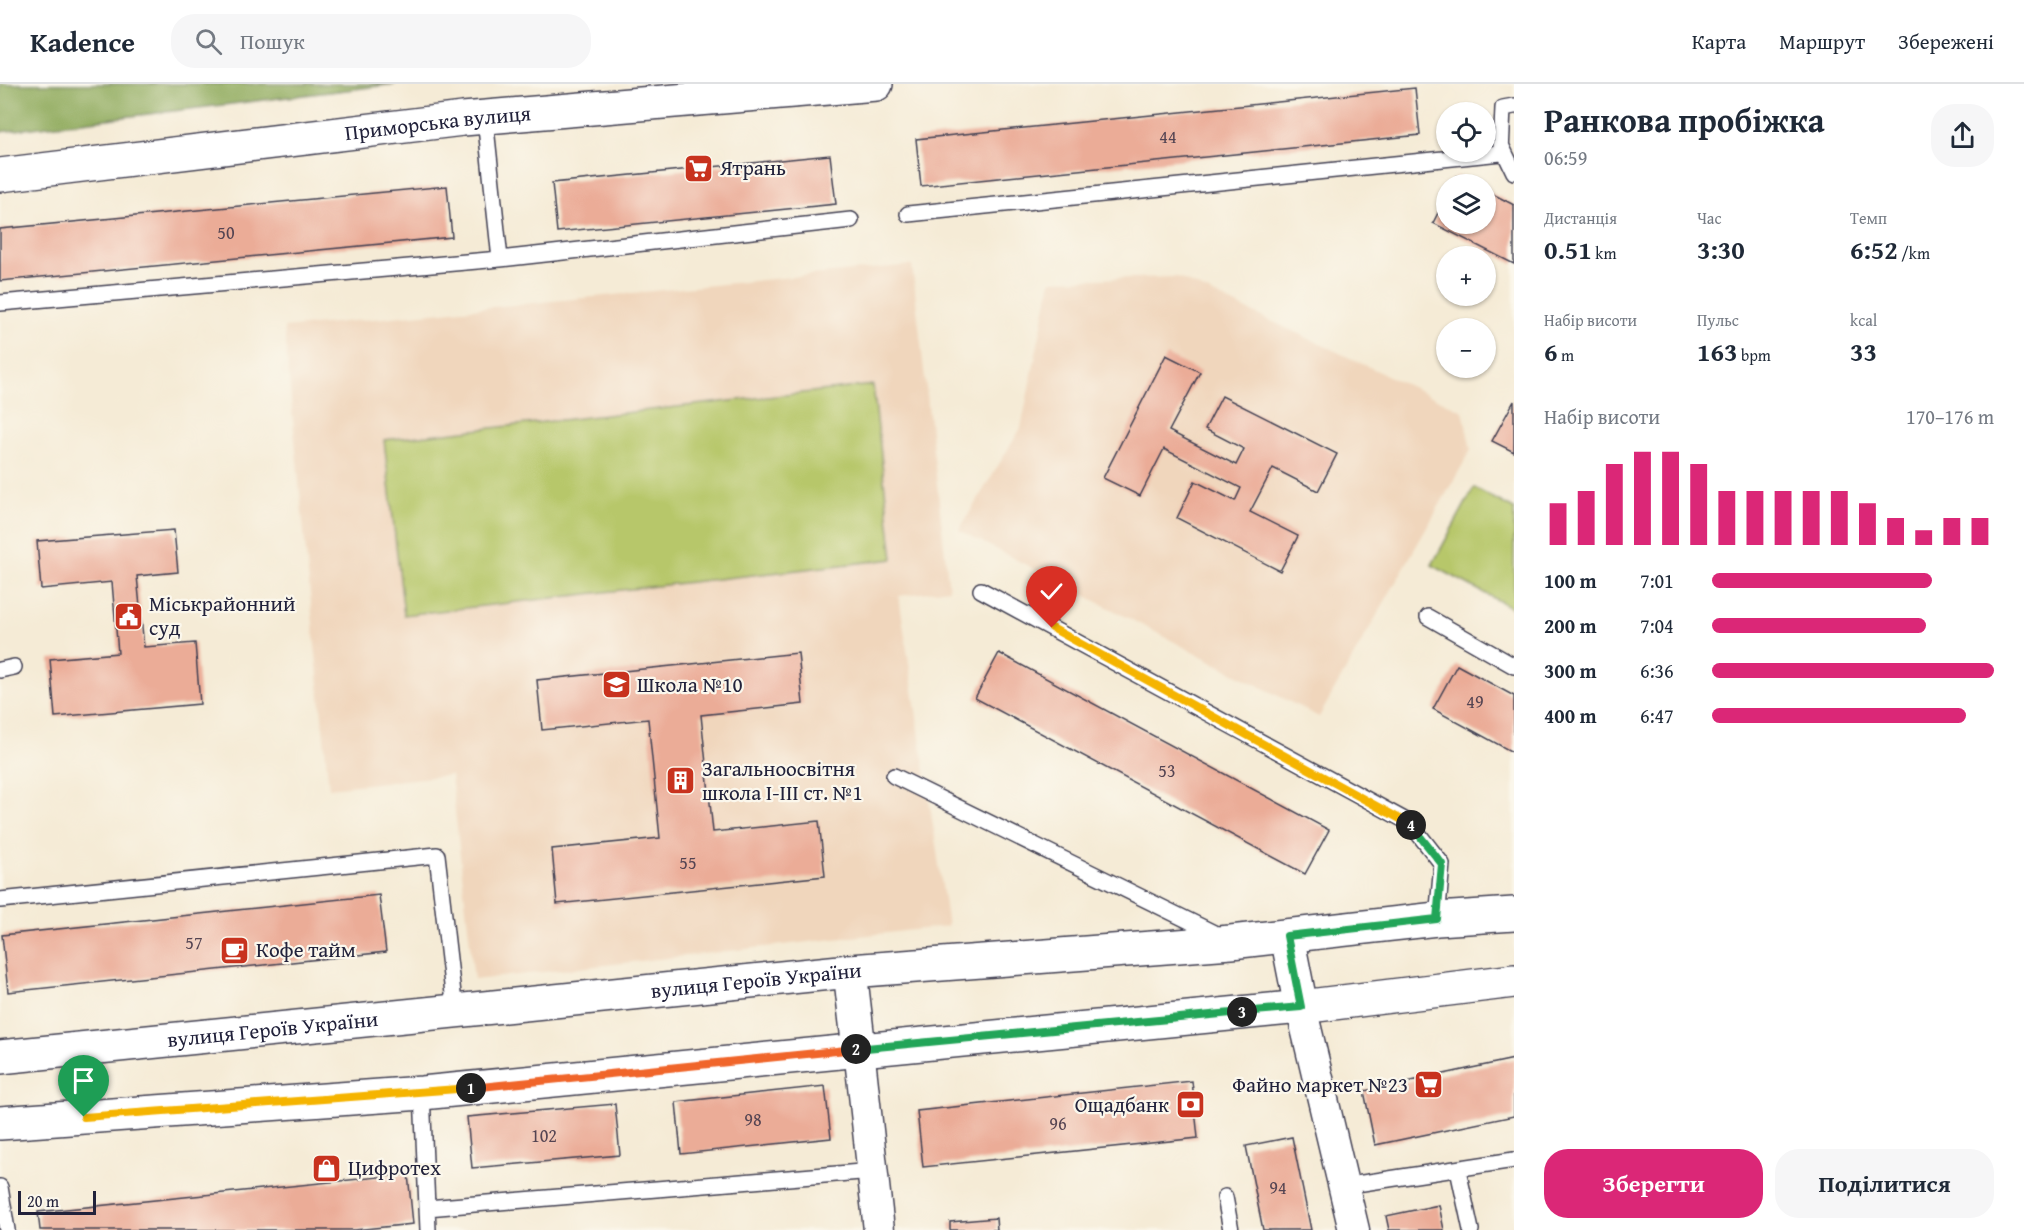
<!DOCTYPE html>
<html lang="uk">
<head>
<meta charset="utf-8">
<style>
  body { margin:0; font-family:"Gentium Book Plus",serif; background:#f6f6f7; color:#1f2937; height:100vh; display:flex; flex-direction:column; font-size:22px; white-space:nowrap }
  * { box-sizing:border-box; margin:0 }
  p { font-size:20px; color:#747a83 }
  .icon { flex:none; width:33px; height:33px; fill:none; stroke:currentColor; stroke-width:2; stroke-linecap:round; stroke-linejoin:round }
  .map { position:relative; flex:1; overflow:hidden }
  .sheet { display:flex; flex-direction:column; background:#fff; width:510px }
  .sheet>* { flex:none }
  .controls { position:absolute; left:1436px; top:18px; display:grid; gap:12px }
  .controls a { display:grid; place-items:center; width:60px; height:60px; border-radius:50%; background:#fff; box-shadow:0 2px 4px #0004; font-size:30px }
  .scale { position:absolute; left:18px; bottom:15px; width:78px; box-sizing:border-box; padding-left:6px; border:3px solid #22223b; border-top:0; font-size:16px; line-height:21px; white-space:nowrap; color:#22223b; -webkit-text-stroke:4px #fbf7ec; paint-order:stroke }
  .pin { position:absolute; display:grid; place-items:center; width:51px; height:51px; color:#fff; margin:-62px -26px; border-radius:50% 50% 50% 0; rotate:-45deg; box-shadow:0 0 6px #0007 }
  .pin .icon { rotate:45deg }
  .km { position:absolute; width:30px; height:30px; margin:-15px; border-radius:50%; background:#222; color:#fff; font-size:16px; line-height:30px; text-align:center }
  .round { display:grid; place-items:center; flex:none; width:63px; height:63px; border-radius:24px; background:#f6f6f7 }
  .headline { display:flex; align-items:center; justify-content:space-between; height:102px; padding:0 30px }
  h1 { font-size:33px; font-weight:700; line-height:45px }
  .figures { display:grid; grid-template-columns:repeat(3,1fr); gap:9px; height:102px; padding:6px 30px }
  .figures div { display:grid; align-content:center }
  .figures b { font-size:26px; font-weight:700 }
  .figures small { font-size:16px; font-weight:400 }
  .figures p { font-size:16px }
  .chart { height:168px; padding:12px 30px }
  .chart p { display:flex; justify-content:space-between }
  .chart svg { width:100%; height:108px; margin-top:6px; stroke:#db2777; stroke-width:6 }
  .action { display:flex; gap:12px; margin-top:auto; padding:12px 30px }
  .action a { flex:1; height:69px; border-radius:24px; background:#db2777; color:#fff; font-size:24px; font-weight:700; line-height:69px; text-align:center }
  .action a+a { background:#f6f6f7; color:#1f2937 }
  ul { padding:0 30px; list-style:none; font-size:20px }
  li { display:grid; grid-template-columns:96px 72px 1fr; align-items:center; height:45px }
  li i { height:15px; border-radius:8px; background:#db2777 }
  header { display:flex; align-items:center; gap:36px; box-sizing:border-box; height:84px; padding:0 30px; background:#fff; border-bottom:2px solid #e0e1e3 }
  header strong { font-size:28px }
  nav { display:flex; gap:33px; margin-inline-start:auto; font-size:21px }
  .search { width:420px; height:54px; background:#f6f6f7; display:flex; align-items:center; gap:15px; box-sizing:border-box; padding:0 21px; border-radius:24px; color:#747a83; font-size:22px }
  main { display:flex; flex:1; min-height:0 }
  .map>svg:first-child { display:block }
</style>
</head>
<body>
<header>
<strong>Kadence</strong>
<div class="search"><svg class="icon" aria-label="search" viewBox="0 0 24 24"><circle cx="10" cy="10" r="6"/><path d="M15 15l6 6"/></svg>Пошук</div>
<nav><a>Карта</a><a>Маршрут</a><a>Збережені</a></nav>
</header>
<main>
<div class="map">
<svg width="1514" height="1146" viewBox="0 0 1514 1146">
  <rect width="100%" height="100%" fill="#fbf7ec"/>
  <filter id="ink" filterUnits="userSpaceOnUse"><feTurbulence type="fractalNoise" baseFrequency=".0167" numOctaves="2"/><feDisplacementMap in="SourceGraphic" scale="12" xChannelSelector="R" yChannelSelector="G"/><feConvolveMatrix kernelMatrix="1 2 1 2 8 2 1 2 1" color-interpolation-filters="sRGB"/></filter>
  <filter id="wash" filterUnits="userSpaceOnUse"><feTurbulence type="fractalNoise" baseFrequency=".008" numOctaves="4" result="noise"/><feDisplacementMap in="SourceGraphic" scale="24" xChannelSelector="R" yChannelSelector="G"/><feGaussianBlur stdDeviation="1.35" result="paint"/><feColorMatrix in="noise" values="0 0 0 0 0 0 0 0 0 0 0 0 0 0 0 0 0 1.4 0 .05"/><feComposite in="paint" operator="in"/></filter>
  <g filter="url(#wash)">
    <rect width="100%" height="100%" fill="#f5ebd6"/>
    <path fill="#f0d6bc" d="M 912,181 L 949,505 L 899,512 L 948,842 L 474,896 L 451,691 L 329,704 L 284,244 Z
      M 1177,193 L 1463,327 L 1471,366 L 1319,633 L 959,446 L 1021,344 L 1051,196 Z"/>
    <path fill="#b7c76a" stroke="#6c7452" stroke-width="1.5" d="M 873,301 L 893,475 L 404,531 L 384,356 Z
      M 1474,404 L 1514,425 L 1514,525 L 1432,481 Z"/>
    <path fill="#91ac5e" stroke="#5a674c" stroke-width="1.5" d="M 0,0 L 396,0 L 0,48 Z"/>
    <g id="blocks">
      <path fill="#ebac97" d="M 1415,4 L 1420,51 L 921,102 L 916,55 Z
        M 830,71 L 836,120 L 557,148 L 552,99 Z
        M 1457,92 L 1474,100 L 1453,100 Z
        M 447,102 L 452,153 L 0,197 L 0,145 Z
        M 1485,106 L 1514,121 L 1514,180 L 1433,139 L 1446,113 L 1446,140 L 1485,140 Z
        M 1166,271 L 1200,288 L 1169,347 L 1236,381 L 1244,365 L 1205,345 L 1222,312 L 1337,370 L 1318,407 L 1273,384 L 1250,428 L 1298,452 L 1280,487 L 1177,434 L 1195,397 L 1235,417 L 1241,404 L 1164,365 L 1140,412 L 1103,394 Z
        M 1514,317 L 1514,368 L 1492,357 Z
        M 174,446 L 178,488 L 137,492 L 144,563 L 195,559 L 200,620 L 55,633 L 50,575 L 118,569 L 112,498 L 41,505 L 37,457 Z
        M 798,569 L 803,620 L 701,631 L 713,748 L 819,737 L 825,792 L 557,820 L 552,765 L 660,754 L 648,635 L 542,646 L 537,596 Z
        M 999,569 L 1329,746 L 1305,790 L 975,614 Z
        M 1457,581 L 1514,612 L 1514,669 L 1433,625 Z
        M 379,811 L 386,868 L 8,908 L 2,851 Z
        M 1514,975 L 1514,1032 L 1375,1061 L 1364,1007 Z
        M 1192,997 L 1198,1054 L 923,1083 L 917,1027 Z
        M 825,1002 L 831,1054 L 681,1070 L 676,1018 Z
        M 615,1020 L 620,1071 L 472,1084 L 467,1033 Z
        M 1292,1053 L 1311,1146 L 1263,1146 L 1246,1062 Z
        M 408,1090 L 413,1140 L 354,1146 L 40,1146 L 38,1128 Z
        M 1439,1121 L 1444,1146 L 1389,1146 L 1386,1132 Z
        M 996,1134 L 997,1146 L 950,1146 L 950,1138 Z"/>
    </g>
  </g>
  <g filter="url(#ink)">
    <use href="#blocks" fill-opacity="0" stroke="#424052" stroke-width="1.5"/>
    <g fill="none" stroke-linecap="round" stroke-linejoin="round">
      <defs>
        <path id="service" d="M 485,34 L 500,175
          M 1501,61 L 1514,88
          M 908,130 L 1501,69 L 1503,24 L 1514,22
          M 0,219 L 500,175 L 851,136
          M 981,506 L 1410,739 L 1442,780 L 1437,835
          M 1428,533 L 1514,582
          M 0,586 L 14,583
          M 894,692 L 1220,852
          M 0,816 L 437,771 L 455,927
          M 422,1009 L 428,1146
          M 1458,1086 L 1471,1146
          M 1343,1102 L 1514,1076
          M 0,1103 L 7,1146
          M 1225,1113 L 1231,1146
          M 427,1124 L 873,1087"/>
        <path id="minor" d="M 1301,923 L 1354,1146
          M 859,965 L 879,1146"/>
        <g id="tertiary">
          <path id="s1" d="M 0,91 L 463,35 L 876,0"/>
        </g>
        <g id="secondary">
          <path d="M 1287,852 L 1301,923"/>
          <path d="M 850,887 L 859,965"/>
          <path id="s2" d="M 0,973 L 850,887 L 1231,858 L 1437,835 L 1514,830"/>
          <path d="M 0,1039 L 422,1009 L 1301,923 L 1514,897"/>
        </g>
      </defs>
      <use href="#service" stroke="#424052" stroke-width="18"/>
      <use href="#minor" stroke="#424052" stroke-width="33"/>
      <use href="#tertiary" stroke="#424052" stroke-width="36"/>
      <use href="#secondary" stroke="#424052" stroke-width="36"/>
      <use href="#service" stroke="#fff" stroke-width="15"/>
      <use href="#minor" stroke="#fff" stroke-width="30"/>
      <use href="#tertiary" stroke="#fff" stroke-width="33"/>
      <use href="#secondary" stroke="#fff" stroke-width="33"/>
    </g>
  </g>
  <g fill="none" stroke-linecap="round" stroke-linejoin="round" filter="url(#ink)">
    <defs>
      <path id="split-1" d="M 84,1033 L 471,1004"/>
      <path id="split-2" d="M 471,1004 L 856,965"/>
      <path id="split-3" d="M 856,965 L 1242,928"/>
      <path id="split-4" d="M 1242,928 L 1301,923 L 1287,852 L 1437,835 L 1442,780 L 1411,741"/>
      <path id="split-5" d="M 1052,544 L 1411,741"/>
    </defs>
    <use href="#split-1" stroke="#fff" stroke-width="12"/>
    <use href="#split-2" stroke="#fff" stroke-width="12"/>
    <use href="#split-3" stroke="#fff" stroke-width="12"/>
    <use href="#split-4" stroke="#fff" stroke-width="12"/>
    <use href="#split-5" stroke="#fff" stroke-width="12"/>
    <use href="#split-1" stroke="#f5b400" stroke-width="8"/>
    <use href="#split-2" stroke="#f0652b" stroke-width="8"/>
    <use href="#split-3" stroke="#22a559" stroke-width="8"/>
    <use href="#split-4" stroke="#22a559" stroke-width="8"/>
    <use href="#split-5" stroke="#f5b400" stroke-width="8"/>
  </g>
  <defs>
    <symbol id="supermarket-square" viewBox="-11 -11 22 22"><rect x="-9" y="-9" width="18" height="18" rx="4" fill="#c8321e" stroke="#fbf7ec"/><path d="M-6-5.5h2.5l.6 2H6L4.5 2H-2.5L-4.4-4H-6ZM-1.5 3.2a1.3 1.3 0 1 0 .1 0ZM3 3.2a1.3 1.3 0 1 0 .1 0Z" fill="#fff"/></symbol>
    <symbol id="civic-square" viewBox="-11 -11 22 22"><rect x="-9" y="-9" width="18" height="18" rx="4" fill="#c8321e" stroke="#fbf7ec"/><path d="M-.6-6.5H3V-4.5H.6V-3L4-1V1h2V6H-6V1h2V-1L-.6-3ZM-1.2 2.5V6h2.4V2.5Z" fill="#fff"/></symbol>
    <symbol id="school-square" viewBox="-11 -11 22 22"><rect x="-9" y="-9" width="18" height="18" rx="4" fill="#c8321e" stroke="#fbf7ec"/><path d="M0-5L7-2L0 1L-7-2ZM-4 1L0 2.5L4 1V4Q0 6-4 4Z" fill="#fff"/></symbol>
    <symbol id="building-square" viewBox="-11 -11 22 22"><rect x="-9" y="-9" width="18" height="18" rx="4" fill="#c8321e" stroke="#fbf7ec"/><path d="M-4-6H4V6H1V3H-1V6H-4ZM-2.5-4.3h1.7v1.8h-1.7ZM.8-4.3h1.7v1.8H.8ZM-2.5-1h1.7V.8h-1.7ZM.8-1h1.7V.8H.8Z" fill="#fff"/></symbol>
    <symbol id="cafe-square" viewBox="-11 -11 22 22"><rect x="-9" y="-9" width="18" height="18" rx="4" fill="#c8321e" stroke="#fbf7ec"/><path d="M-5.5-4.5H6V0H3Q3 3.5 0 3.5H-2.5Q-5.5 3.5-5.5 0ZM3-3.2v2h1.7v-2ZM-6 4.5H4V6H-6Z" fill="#fff"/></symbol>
    <symbol id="bank-square" viewBox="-11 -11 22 22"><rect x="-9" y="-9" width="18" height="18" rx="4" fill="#c8321e" stroke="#fbf7ec"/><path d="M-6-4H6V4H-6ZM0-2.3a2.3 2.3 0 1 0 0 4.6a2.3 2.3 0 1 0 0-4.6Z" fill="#fff"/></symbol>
    <symbol id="shop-square" viewBox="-11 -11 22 22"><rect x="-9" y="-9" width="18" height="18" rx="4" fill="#c8321e" stroke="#fbf7ec"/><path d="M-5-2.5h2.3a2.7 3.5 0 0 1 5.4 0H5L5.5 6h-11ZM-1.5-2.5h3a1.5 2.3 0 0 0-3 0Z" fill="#fff"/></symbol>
  </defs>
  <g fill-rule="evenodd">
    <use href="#supermarket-square" x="682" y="68" width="33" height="33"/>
    <use href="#civic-square" x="112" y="516" width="33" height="33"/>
    <use href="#school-square" x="600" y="584" width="33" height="33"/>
    <use href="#building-square" x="664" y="680" width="33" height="33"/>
    <use href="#cafe-square" x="218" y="850" width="33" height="33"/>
    <use href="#supermarket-square" x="1412" y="984" width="33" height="33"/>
    <use href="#bank-square" x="1174" y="1004" width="33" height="33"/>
    <use href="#shop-square" x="310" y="1068" width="33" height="33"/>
  </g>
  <g text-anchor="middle" stroke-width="4.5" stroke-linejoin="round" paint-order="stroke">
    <g font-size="18" fill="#544452">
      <text x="1168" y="59">44</text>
      <text x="226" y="155">50</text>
      <text x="1475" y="624">49</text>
      <text x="1167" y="693">53</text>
      <text x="688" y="785">55</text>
      <text x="194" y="865">57</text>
      <text x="753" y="1042">98</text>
      <text x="1058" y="1046">96</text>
      <text x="544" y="1058">102</text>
      <text x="1278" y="1110">94</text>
    </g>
    <g font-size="21" fill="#22223b" stroke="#fbf7ec">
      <text dy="7" stroke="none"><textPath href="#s1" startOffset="441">Приморська вулиця</textPath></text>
      <text dy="7" stroke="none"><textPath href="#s2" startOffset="760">вулиця Героїв України</textPath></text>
      <text dy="7" stroke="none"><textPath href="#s2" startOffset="274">вулиця Героїв України</textPath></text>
    </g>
    <g font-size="21" fill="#22223b" stroke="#fbf7ec" text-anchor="start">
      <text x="720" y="91">Ятрань</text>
      <text x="149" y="527">Міськрайонний<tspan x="149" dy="24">суд</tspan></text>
      <text x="637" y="608">Школа №10</text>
      <text x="702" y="692">Загальноосвітня<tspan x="702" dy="24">школа І-ІІІ ст. №1</tspan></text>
      <text x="256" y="873">Кофе тайм</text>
      <text x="1408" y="1008" text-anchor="end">Файно маркет №23</text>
      <text x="1169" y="1028" text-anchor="end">Ощадбанк</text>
      <text x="348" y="1091">Цифротех</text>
    </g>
  </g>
</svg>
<div class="controls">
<a><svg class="icon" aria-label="locate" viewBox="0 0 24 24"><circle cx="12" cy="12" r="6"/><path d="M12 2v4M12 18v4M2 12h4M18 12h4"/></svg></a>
<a><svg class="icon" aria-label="layers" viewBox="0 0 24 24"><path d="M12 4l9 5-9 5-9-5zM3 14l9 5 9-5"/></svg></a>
<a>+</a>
<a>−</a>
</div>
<div class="scale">20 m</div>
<div class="pin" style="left:84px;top:1033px;background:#1e9e55"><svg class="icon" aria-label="arrive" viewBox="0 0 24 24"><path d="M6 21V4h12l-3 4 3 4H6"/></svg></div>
<div class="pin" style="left:1052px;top:544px;background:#d93025"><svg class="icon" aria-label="check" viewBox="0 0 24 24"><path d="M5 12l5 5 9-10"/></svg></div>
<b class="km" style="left:471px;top:1004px">1</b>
<b class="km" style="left:856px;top:965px">2</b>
<b class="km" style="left:1242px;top:928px">3</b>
<b class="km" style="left:1411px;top:741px">4</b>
</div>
<section class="sheet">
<div class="headline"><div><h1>Ранкова пробіжка</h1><p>06:59</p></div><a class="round"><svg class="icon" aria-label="share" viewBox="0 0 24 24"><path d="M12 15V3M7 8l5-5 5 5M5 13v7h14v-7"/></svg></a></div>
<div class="figures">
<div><p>Дистанція</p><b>0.51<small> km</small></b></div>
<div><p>Час</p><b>3:30</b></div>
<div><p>Темп</p><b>6:52<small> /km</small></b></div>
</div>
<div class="figures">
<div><p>Набір висоти</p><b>6<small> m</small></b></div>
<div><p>Пульс</p><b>163<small> bpm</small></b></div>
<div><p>kcal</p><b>33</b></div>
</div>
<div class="chart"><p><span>Набір висоти</span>170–176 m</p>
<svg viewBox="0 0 160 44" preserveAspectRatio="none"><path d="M5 44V27M15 44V22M25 44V11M35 44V6M45 44V6M55 44V11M65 44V22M75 44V22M85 44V22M95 44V22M105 44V22M115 44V27M125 44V33M135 44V38M145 44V33M155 44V33"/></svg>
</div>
<ul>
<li><b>100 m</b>7:01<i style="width:78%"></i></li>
<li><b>200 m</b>7:04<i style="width:76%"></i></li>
<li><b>300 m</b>6:36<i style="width:100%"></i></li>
<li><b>400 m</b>6:47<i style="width:90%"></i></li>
</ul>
<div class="action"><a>Зберегти</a><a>Поділитися</a></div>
</section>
</main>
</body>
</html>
